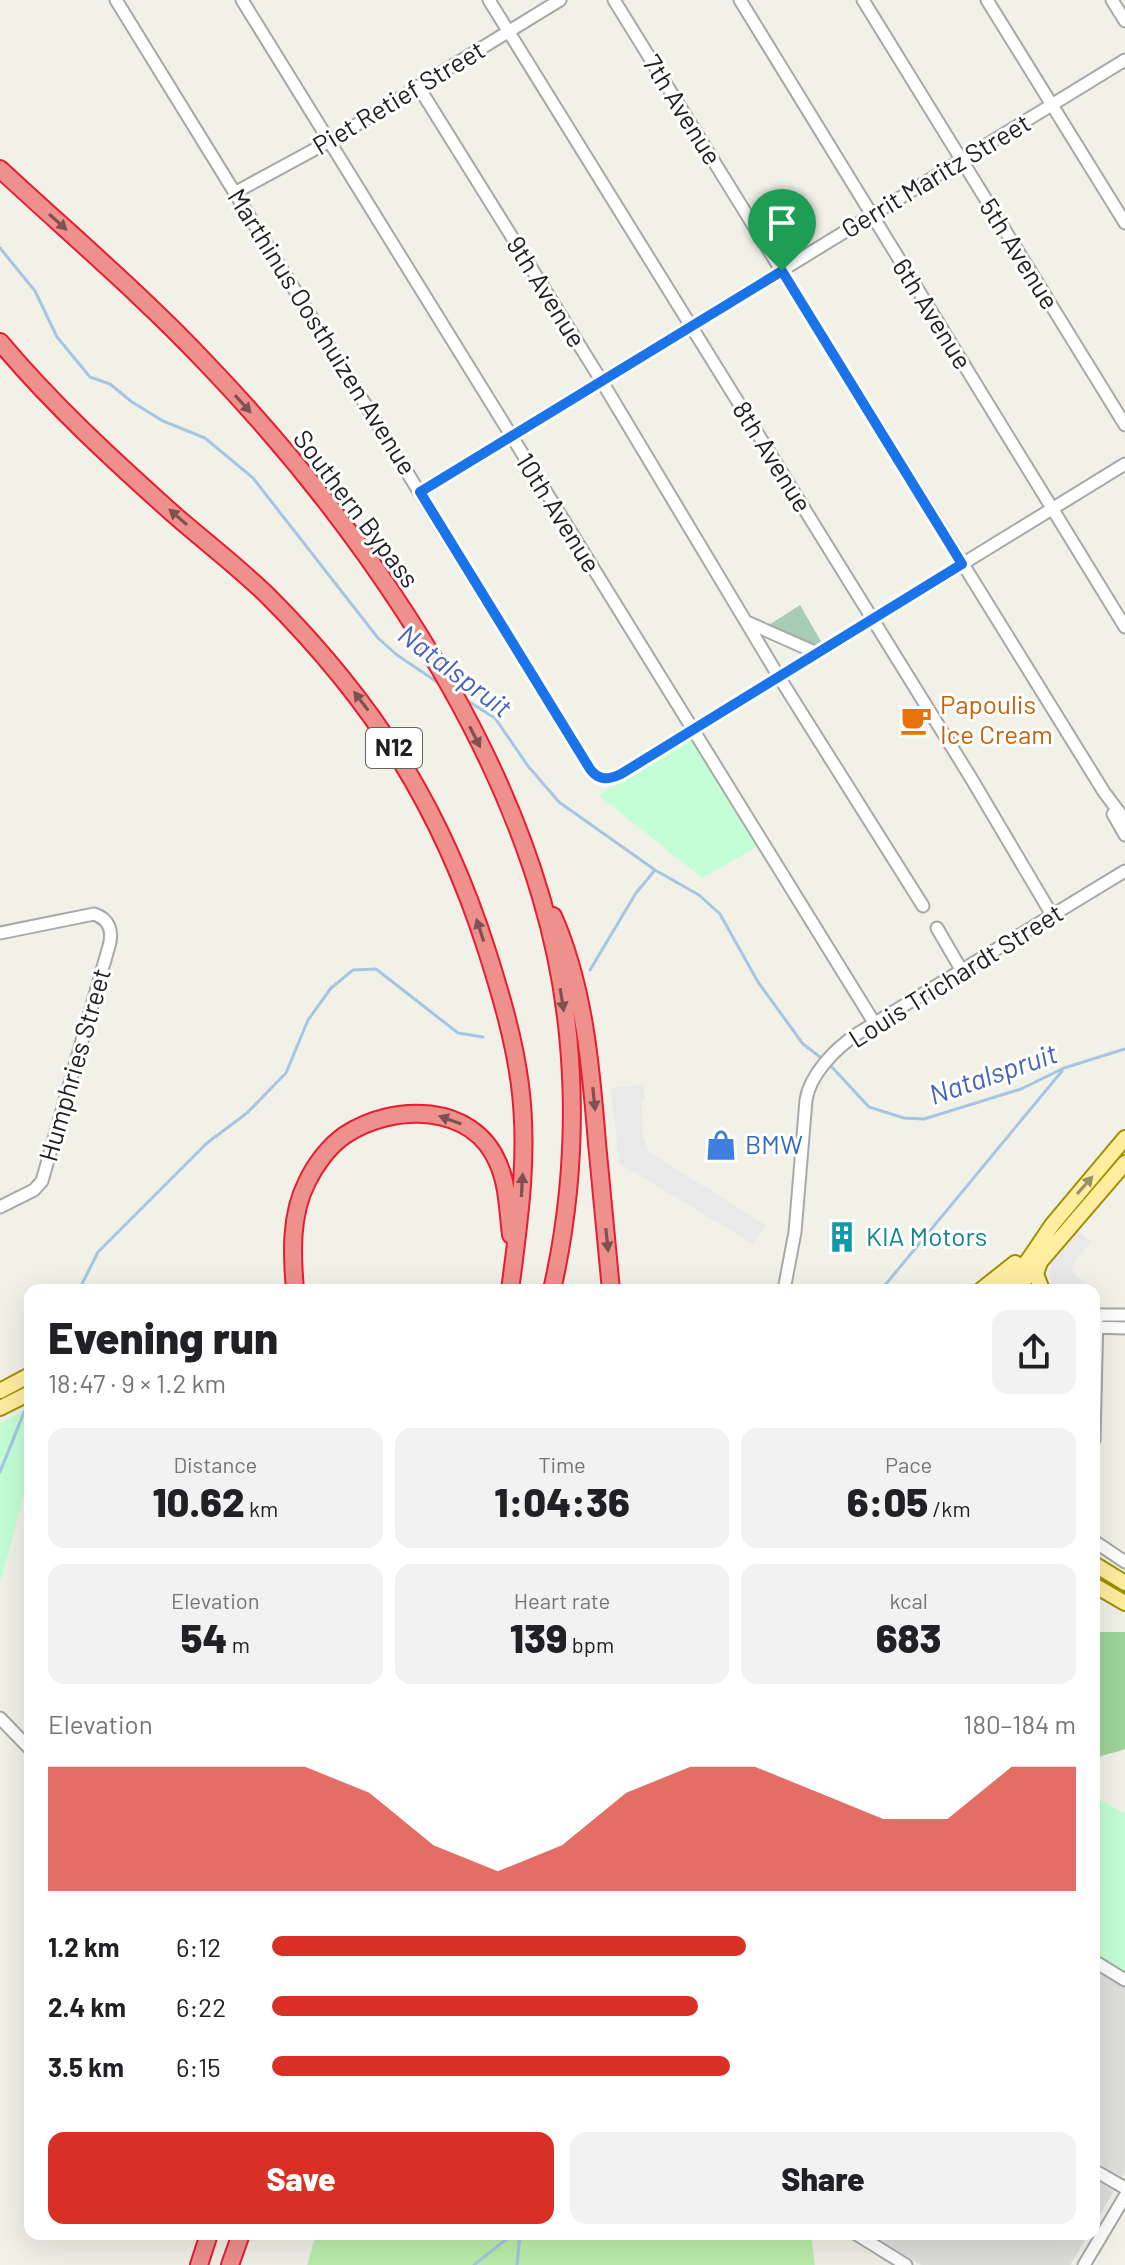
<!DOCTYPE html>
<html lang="en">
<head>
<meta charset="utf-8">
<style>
  body { margin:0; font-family:Barlow,sans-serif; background:#f2f2f2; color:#202124; height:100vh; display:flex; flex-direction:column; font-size:30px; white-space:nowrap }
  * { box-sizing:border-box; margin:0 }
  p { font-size:26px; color:#757577 }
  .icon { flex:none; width:44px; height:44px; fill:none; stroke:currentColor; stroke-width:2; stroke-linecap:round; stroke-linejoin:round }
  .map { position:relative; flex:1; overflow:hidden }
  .drawer { position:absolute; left:24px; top:1284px; width:1076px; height:956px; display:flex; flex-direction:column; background:#fff; border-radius:16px; box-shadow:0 8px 32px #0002 }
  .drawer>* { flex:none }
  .pin { position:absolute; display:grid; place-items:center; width:68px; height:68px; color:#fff; margin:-82px -34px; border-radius:50% 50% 50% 0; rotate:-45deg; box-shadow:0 0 8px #0007 }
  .pin .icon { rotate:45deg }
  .round { display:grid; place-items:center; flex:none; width:84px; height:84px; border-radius:16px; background:#f2f2f2 }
  .summary { display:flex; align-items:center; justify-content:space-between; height:136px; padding:0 24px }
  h1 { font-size:44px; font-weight:800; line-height:60px }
  .figures { display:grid; grid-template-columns:repeat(3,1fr); gap:12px; height:136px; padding:8px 24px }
  .figures div { display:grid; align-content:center; border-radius:16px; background:#f2f2f2; text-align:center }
  .figures b { font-size:40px; font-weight:800 }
  .figures small { font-size:22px; font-weight:400 }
  .figures p { font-size:22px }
  .chart { height:224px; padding:16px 24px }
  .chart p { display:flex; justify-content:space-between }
  .chart svg { width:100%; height:144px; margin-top:8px; fill:#d93025; opacity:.7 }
  .button { display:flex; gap:16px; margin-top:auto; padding:16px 24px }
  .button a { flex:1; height:92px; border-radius:16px; background:#d93025; color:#fff; font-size:32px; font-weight:800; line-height:92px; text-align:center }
  .button a+a { background:#f2f2f2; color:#202124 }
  ul { padding:0 24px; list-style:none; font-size:26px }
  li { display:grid; grid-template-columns:128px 96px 1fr; align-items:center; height:60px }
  li i { height:20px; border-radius:10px; background:#d93025 }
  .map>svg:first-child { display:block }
</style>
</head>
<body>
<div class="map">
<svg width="1125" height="2265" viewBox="0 0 1125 2265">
  <rect width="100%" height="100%" fill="#f2f1e8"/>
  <path fill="#dfdfde" d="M 1094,1966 L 1125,1985 L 1125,2173 L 1122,2177 L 1094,2160 Z
    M 1094,2179 L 1114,2191 L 1094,2225 Z
    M 869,2234 L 1089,2234 L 1070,2265 L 921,2265 Z"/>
  <path fill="#bcefab" d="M 316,2234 L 811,2234 L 815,2265 L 307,2265 Z"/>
  <path fill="#9dd499" d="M 1094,1632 L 1125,1632 L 1125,1749 C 1114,1754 1104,1753 1094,1760 Z"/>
  <path fill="#a7cdb6" d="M 800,605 L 822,643 L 812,648 L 764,628 Z"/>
  <path fill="#c3fed6" d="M 692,740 L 757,847 L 702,878 L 598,795 Z
    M 30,1408 L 30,1473 L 0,1583 L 0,1423 Z
    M 1094,1797 L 1125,1813 L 1125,1972 L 1094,1954 Z"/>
  <path fill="#e9e9e9" d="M 643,1085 L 645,1099 L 641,1099 L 643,1135 L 649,1152 L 766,1225 L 753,1244 L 619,1163 L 611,1088 Z
    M 1077,1230 L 1091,1242 L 1074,1262 L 1072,1271 L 1092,1290 L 1057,1290 L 1049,1277 L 1050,1265 Z"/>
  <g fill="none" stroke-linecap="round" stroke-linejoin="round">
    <path stroke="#a5c6e3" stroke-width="3" d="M 0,248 L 35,291 L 57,337 L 90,377 L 110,384 L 132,402 L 163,421 L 205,438 L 253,478 L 378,638 L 397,655 L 440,684
      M 463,698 L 495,718 L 528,766 L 559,802 L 655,870 L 699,895 L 720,914 L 758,982 L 803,1044 L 824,1060
      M 590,970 L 636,893 L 655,870
      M 830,1065 L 869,1107 L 904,1118 L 924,1119 L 1021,1089 L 1064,1068 L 1125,1049
      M 79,1290 L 98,1252 L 207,1143 L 247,1113 L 286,1073 L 308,1020 L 331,988 L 353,970 L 376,969 L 458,1033 L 483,1037
      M 881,1290 L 1062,1071
      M 0,1472 L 27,1405
      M 474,2265 L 513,2234
      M 517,2265 L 520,2234"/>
    <defs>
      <path id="minor" d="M 116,0 L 590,769 C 599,781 608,780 621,774 L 1125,464
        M 242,0 L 875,1024
        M 489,0 L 971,778 L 1052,915
        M 614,0 L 1104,792 L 1125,820
        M 740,0 L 1125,627
        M 863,0 L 1125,425
        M 987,0 L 1125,223
        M 1112,0 L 1125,21
        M 418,86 L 601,380 L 779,677 L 923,906
        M 236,192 L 330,141 L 560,0
        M 420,492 L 1125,60
        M 747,622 L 817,653
        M 1113,814 L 1125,835
        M 937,928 L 962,971
        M 0,933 L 94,914 C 110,919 113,932 109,946 L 42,1181 L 34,1190 L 0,1207
        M 784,1290 L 795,1232 L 806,1100 C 810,1074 836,1048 857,1034 L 1125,871
        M 1094,1315 L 1125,1315
        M 1094,1327 L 1125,1328
        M 1094,1440 L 1097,1315
        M 1094,1541 L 1125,1562
        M 0,1718 L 30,1749
        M 1094,1961 L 1125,1980
        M 1094,2170 L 1125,2188
        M 856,2234 L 906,2265
        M 1084,2265 L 1125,2196"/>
      <path id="major" d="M 1040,1262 L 1036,1274 L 1042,1290
        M 981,1290 L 1015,1263
        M 1003,1290 L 1029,1259 L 1052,1225 L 1125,1138
        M 1016,1290 L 1125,1163
        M 0,1391 L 30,1375
        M 0,1408 L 30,1393
        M 1094,1564 L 1125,1583
        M 1094,1585 L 1125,1603"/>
      <path id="highway" d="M 0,169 C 70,234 142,295 207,364 C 346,509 484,703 541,897 C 579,1024 581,1162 552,1290
        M 0,342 C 52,404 111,458 171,512 C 203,540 237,566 267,595 C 374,702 441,807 487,951 C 501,995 514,1039 520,1085 C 529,1154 519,1222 510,1290
        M 553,916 C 584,986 591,1067 597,1143 C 602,1192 606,1241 611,1290
        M 295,1290 C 292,1255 290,1215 307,1182 C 315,1165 329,1146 345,1135 C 393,1103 473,1103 498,1163 C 508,1185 508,1212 511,1235
        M 199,2265 L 209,2234
        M 230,2265 L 241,2234"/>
    </defs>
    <use href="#minor" stroke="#a8a8a8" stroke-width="15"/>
    <use href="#major" stroke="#9f9000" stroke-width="18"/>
    <use href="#highway" stroke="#e91c31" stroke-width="20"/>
    <use href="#minor" stroke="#fff" stroke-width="11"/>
    <use href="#major" stroke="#ffeda0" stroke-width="14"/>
    <use href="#highway" stroke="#ee908b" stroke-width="16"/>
  </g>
  <defs><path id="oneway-solid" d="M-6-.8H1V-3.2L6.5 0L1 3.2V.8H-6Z" transform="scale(2)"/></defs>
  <g fill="#7d5351">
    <use href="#oneway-solid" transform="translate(58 222) rotate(42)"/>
    <use href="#oneway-solid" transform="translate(243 404) rotate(48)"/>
    <use href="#oneway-solid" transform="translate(178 517) rotate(-139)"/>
    <use href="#oneway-solid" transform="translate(361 701) rotate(-127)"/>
    <use href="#oneway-solid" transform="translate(475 737) rotate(63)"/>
    <use href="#oneway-solid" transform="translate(480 930) rotate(-108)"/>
    <use href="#oneway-solid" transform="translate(562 1000) rotate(81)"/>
    <use href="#oneway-solid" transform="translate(594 1099) rotate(84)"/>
    <use href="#oneway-solid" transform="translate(450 1120) rotate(-160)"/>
    <use href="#oneway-solid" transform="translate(522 1185) rotate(-87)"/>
    <use href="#oneway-solid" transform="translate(607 1240) rotate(84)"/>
  </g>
  <use fill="#9b9167" href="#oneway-solid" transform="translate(1085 1185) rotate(-49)"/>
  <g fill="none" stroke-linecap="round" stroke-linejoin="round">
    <defs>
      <path id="route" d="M 782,271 L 962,564 L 621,774 C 608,780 599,781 590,769 L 420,492 Z"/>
    </defs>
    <use href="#route" stroke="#fff" stroke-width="16"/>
    <use href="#route" stroke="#1a73e8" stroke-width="10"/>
  </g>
  <defs>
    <symbol id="cafe-bare" viewBox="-9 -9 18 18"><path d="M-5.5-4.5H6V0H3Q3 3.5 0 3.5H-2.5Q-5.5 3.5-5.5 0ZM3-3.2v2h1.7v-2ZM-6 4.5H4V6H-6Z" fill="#e8710a" stroke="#fff" stroke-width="2.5" paint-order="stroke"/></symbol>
    <symbol id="shop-bare" viewBox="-9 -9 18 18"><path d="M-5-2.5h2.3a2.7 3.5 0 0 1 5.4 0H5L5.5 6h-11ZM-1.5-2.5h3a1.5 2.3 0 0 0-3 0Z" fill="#3f7fe0" stroke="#fff" stroke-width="2.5" paint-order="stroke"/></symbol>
    <symbol id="building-bare" viewBox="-9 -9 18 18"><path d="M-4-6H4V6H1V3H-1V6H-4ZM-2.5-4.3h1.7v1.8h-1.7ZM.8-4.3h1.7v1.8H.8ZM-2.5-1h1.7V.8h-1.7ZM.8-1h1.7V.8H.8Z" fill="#0f9aa8" stroke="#fff" stroke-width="2.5" paint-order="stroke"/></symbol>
  </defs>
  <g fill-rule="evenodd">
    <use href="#cafe-bare" x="894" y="698" width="44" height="44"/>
    <use href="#shop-bare" x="699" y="1123" width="44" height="44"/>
    <use href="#building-bare" x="820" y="1215" width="44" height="44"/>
  </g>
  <g text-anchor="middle" stroke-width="6" stroke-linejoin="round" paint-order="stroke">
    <rect fill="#fff" stroke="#646464" stroke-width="2" x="366" y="728" width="56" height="40" rx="6"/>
    <g font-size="24" font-weight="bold" fill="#212121">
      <text x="394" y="756">N12</text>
    </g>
    <g font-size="26" fill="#212121" stroke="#fff">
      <text transform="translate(399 98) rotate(-31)" y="9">Piet Retief Street</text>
      <text transform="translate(682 110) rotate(58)" y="9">7th Avenue</text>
      <text transform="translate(936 176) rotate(-31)" y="9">Gerrit Maritz Street</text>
      <text transform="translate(1019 254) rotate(58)" y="9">5th Avenue</text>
      <text transform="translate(546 292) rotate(58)" y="9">9th Avenue</text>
      <text transform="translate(932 314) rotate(58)" y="9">6th Avenue</text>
      <text transform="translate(322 332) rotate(58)" y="9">Marthinus Oosthuizen Avenue</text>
      <text transform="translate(772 457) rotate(58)" y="9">8th Avenue</text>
      <text transform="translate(356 509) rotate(53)" y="9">Southern Bypass</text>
      <text transform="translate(558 513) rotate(58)" y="9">10th Avenue</text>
      <text transform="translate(956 976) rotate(-32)" y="9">Louis Trichardt Street</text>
      <text transform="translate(75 1065) rotate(-74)" y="9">Humphries Street</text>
    </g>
    <g font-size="26" fill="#c56008" stroke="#fff" text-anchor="start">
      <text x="940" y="714">Papoulis<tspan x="940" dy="30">Ice Cream</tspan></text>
    </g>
    <g font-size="26" fill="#366cbe" stroke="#fff" text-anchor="start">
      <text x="745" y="1154">BMW</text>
    </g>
    <g font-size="26" fill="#0d838f" stroke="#fff" text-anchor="start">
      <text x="866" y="1246">KIA Motors</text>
    </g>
    <g font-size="28" font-style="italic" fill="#4563ba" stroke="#fff">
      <text transform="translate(455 671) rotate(37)" y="10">Natalspruit</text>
      <text transform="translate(993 1074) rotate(-19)" y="10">Natalspruit</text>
    </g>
  </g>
</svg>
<div class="pin" style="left:782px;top:271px;background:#1e9e55"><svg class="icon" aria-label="arrive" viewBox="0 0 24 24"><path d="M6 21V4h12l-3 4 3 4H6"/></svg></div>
<section class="drawer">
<div class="summary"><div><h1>Evening run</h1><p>18:47 · 9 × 1.2 km</p></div><a class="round"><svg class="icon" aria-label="share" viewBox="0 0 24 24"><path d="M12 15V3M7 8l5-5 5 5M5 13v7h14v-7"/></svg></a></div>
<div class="figures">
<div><p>Distance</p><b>10.62<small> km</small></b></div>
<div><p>Time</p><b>1:04:36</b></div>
<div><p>Pace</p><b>6:05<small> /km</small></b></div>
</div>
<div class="figures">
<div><p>Elevation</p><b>54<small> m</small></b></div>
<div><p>Heart rate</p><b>139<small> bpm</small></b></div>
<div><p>kcal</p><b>683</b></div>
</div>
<div class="chart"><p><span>Elevation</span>180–184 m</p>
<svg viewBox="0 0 160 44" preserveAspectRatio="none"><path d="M0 44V6L10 6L20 6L30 6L40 6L50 14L60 30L70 38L80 30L90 14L100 6L110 6L120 14L130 22L140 22L150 6L160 6V44z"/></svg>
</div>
<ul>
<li><b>1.2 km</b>6:12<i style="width:59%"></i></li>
<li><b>2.4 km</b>6:22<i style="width:53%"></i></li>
<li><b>3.5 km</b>6:15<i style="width:57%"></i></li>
</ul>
<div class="button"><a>Save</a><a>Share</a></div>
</section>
</div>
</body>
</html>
